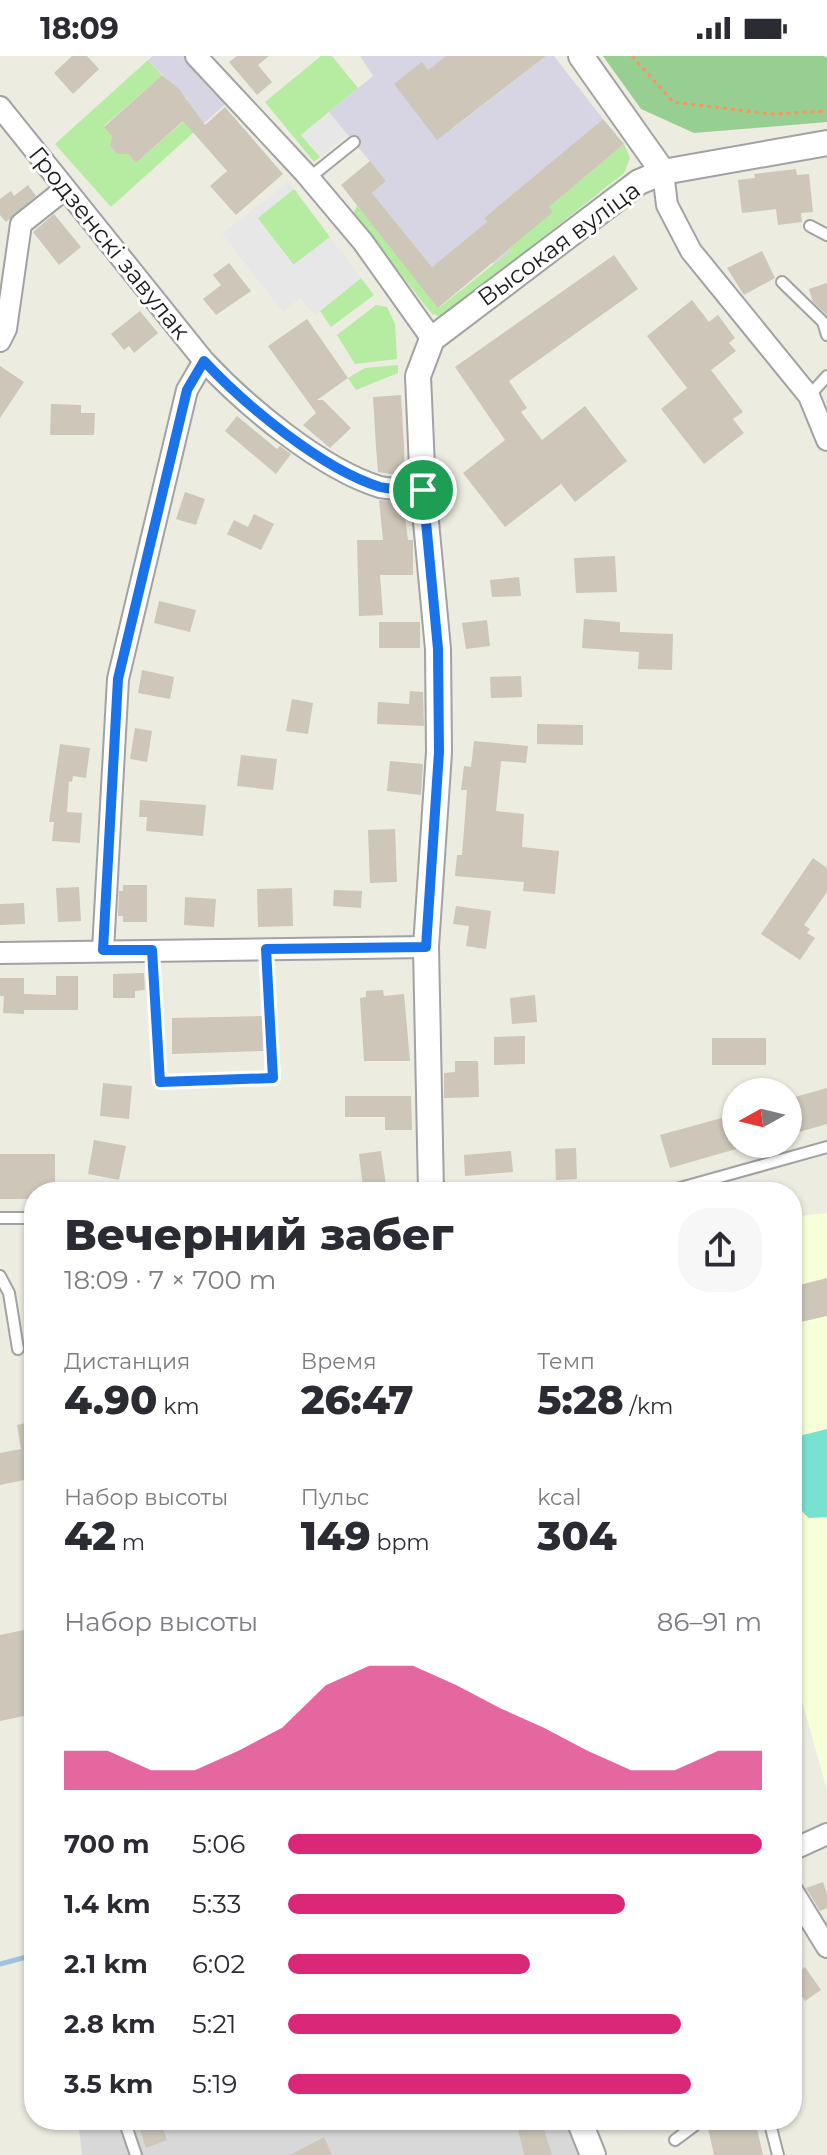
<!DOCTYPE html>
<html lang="ru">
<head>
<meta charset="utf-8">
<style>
  body { margin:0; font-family:Montserrat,sans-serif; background:#f7f7f7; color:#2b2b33; height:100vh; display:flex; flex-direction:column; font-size:30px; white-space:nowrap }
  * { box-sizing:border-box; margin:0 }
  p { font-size:26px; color:#7c7c81 }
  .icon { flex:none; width:44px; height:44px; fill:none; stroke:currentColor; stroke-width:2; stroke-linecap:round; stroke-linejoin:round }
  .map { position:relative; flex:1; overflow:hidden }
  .side { position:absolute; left:24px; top:1126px; width:778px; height:948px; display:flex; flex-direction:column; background:#fff; border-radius:32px; box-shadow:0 2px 6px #0004 }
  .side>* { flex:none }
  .needle { width:52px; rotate:262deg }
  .tools { position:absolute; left:722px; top:1022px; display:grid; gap:16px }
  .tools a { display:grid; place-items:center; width:80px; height:80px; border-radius:50%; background:#fff; box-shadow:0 2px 6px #0004; font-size:40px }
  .pin { position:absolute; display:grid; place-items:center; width:68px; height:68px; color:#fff; margin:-34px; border:4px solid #fff; border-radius:50%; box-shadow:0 2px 8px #0007 }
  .round { display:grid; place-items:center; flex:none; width:84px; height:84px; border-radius:32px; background:#f7f7f7 }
  .overview { display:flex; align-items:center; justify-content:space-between; height:136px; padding:0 40px }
  h1 { font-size:44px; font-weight:800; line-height:60px }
  .figures { display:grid; grid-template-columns:repeat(3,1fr); gap:12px; height:136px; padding:8px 40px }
  .figures div { display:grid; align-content:center }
  .figures b { font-size:40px; font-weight:800 }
  .figures small { font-size:22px; font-weight:400 }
  .figures p { font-size:22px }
  .chart { height:224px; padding:16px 40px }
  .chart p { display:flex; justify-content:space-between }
  .chart svg { width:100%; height:144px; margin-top:8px; fill:#db2777; opacity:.7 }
  ul { padding:0 40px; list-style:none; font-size:26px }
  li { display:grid; grid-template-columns:128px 96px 1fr; align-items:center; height:60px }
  li i { height:20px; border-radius:10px; background:#db2777 }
  .status { display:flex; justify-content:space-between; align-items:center; height:56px; padding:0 40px; background:#fff; direction:ltr }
  .status svg { height:22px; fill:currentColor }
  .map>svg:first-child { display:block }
</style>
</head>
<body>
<div class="status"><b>18:09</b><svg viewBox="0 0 49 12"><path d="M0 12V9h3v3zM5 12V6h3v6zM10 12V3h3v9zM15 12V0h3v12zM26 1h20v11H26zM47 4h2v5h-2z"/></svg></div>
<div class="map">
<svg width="827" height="2099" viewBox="0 0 827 2099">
  <rect width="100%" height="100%" fill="#edece0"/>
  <path fill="#d9d8d8" d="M 78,2064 L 564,2064 L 578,2099 L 82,2099 Z"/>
  <path fill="#f6ffd7" d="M 827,1157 L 827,1734 L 792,1610 L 792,1161 Z"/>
  <path fill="#b6eba2" d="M 321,0 L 332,0 L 358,32 L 301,79 L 320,101 L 314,106 L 265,46 Z
    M 148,4 L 162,19 L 104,70 L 112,80 L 110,90 L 117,98 L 128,98 L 136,107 L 194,56 L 204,67 L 111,151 L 55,88 Z
    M 624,88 L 630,102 L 624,117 L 442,261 L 432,258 L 357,163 L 354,156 L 357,149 L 439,252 L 510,195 L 509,192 L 549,151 Z
    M 294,133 L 330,181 L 294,209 L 257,162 Z
    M 361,222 L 374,239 L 331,271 L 320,255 Z
    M 376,249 L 387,251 L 395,268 L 397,303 L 355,308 L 337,279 Z
    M 398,309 L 398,317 L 356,334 L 348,322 L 365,312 Z"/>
  <path fill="#97cf92" d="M 603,0 L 824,0 L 827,2 L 827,66 L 694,77 L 641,53 Z"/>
  <path fill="#79e1d0" d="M 827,1373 L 827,1461 L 809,1462 C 787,1445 792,1410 792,1385 L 795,1381 Z"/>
  <path fill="#e7e7e7" d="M 329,56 L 348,78 L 320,101 L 301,79 Z
    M 288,126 L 294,133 L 258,162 L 293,209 L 330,181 L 361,222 L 315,259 L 300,242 L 283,256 L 222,178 Z"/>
  <path fill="#d7d4e3" d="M 153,0 L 183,0 L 226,48 L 204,67 L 186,46 L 188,44 L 148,4 Z
    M 360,0 L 446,0 L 428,14 L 422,7 L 409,17 L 452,73 L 546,0 L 554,0 L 603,63 L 484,162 L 511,195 L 494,208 L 471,179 L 432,211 L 372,137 L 386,125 L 329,56 L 373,20 Z"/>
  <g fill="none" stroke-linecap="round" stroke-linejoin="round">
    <path stroke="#9dc1de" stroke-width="5" d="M 0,1908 L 34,1899"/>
  </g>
  <path fill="#cdc6b9" d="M 72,0 L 87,0 L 99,13 L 73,38 L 54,17 Z
    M 237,0 L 269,0 L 258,9 L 272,26 L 257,39 L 229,6 Z
    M 446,0 L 546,0 L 437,84 L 394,28 L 422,6 L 428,14 Z
    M 162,19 L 179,33 L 205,69 L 225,51 L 283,118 L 236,159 L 210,130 L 227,115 L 183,65 L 136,107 L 128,98 L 117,98 L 110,90 L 112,80 L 104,71 Z
    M 603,63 L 624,88 L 549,151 L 553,156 L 438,252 L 341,129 L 370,105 L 386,125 L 372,137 L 432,211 L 487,166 L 484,162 Z
    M 796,113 L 797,119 L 809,118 L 813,156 L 801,157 L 802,166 L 778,169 L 776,153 L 742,157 L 738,124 L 755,122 L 754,118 Z
    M 28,129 L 36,140 L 6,166 L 0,159 L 0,143 L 11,135 L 14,140 Z
    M 54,158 L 81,191 L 59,209 L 33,176 Z
    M 762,195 L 775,222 L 744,239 L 727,212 Z
    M 614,199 L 638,233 L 509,325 L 527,352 L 521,356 L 542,384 L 585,350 L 627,405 L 575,446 L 561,428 L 505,471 L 463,417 L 505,384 L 455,311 Z
    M 229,207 L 251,235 L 216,259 L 203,243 L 221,229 L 213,219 Z
    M 827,227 L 827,259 L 813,246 L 809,233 Z
    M 692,244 L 709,266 L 718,259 L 735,282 L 729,287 L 736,295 L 711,314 L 743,356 L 733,363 L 744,377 L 704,408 L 661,353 L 687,332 L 647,280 Z
    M 140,255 L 158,277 L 134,297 L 129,290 L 124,294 L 111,278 Z
    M 307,263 L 348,322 L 317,344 L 323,344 L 351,372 L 330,392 L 303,369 L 316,357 L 268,290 Z
    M 0,310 L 24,326 L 0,362 Z
    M 401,339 L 404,390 L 405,420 L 378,416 L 376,391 L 373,341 Z
    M 51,348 L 81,349 L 81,357 L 95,357 L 94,379 L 50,379 Z
    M 237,360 L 277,393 L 280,390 L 291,398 L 276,418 L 225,375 Z
    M 185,436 L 205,443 L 196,469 L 176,463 Z
    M 379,444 L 403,446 L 408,484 L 413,484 L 413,519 L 380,519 L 383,559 L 359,560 L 357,484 L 383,484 Z
    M 254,458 L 274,468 L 261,494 L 227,478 L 234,464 L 248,471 Z
    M 615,500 L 617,536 L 576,537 L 574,502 Z
    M 519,521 L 521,540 L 492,541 L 490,524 Z
    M 159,545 L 196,554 L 190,576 L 154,567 Z
    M 584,563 L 620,566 L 620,576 L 673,578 L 672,614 L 638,613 L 639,596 L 582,592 Z
    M 487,564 L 490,590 L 466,593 L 462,567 Z
    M 379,566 L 420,566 L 420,592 L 379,592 Z
    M 142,614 L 174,621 L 170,643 L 138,637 Z
    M 521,620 L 522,641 L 491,642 L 490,621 Z
    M 410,635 L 423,636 L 424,670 L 377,668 L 378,646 L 409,648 Z
    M 292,643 L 313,647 L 308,678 L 286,675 Z
    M 537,668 L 583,669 L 583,689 L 537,688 Z
    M 135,672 L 152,675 L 147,706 L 130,703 Z
    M 474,685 L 528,690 L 526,707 L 501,705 L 496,755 L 524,758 L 522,791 L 559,795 L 555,838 L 523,835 L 524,826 L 455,820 L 457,799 L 462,799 L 467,734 L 461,734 L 464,710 L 471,711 Z
    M 60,688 L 90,692 L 86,722 L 73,720 L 72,726 L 69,725 L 67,756 L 82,757 L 80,787 L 52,785 L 54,766 L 49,766 Z
    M 241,699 L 277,703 L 273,734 L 237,730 Z
    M 390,705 L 423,708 L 421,739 L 387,735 Z
    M 140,744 L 206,749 L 203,780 L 146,775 L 147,761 L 139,761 Z
    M 395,773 L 397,826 L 370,827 L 368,774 Z
    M 813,802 L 827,812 L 827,836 L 804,869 L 810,873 L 807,877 L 815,882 L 800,904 L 761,878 Z
    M 123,829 L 147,829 L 147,866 L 123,866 L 123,860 L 118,860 L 119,835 L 123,835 Z
    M 79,831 L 81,865 L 58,866 L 56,832 Z
    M 292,832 L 293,870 L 258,871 L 257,833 Z
    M 334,834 L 362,835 L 361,852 L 333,850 Z
    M 185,841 L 216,843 L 214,871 L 184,869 Z
    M 24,847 L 25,868 L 0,869 L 0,848 Z
    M 456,850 L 491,855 L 486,893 L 466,890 L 469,870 L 453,868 Z
    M 144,917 L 145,934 L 135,935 L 135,942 L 113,942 L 113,918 Z
    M 56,920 L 78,920 L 78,954 L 24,954 L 24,958 L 3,957 L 4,940 L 0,940 L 0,922 L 24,922 L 24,938 L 56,939 Z
    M 383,934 L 384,940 L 404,938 L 410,1005 L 364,1005 L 360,942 L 366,941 L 366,935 Z
    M 535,939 L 537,966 L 512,968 L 510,942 Z
    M 262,960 L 264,995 L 172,998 L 172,962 Z
    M 525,980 L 525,1008 L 494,1009 L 494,981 Z
    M 712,982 L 766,982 L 766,1009 L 712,1009 Z
    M 455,1005 L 478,1005 L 479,1041 L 444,1042 L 444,1017 L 455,1016 Z
    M 103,1027 L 132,1030 L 129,1063 L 100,1060 Z
    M 827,1032 L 827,1068 L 788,1079 L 788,1043 Z
    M 345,1040 L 411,1040 L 412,1074 L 385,1074 L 385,1061 L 345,1061 Z
    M 736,1058 L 736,1093 L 670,1112 L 660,1079 Z
    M 94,1084 L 126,1090 L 119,1124 L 88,1118 Z
    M 576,1092 L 577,1123 L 556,1124 L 555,1093 Z
    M 381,1095 L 386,1129 L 363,1132 L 359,1098 Z
    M 511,1095 L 513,1116 L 465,1120 L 464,1099 Z
    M 0,1098 L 55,1098 L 55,1136 L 34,1136 L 34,1143 L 0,1143 Z
    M 827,1222 L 827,1260 L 792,1268 L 792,1231 Z
    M 34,1365 L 34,1422 L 0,1429 L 0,1397 L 21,1393 L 17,1369 Z
    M 29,1573 L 34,1597 L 34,1658 L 0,1665 L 0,1579 Z
    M 823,1826 L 827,1838 L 827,1852 L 820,1855 L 806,1832 Z
    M 805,1911 L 821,1934 L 805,1945 L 800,1937 L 792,1943 L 792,1920 Z
    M 149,2064 L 160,2064 L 167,2084 L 146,2092 L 138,2068 Z
    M 516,2064 L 541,2064 L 552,2099 L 524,2099 Z
    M 740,2064 L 755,2064 L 763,2099 L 714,2099 L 708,2072 Z
    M 324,2081 L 332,2099 L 290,2099 Z"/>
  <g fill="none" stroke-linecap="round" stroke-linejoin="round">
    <defs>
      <path id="service" d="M 309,122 L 354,86
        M 810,170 L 827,179
        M 782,226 L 823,266 L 827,279
        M 809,340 L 827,320
        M 152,894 L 160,1026 L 273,1022 L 266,893
        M 491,1136 L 586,1133 L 605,1136
        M 666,1136 L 827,1091
        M 0,1162 L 34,1162
        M 0,1220 L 9,1237 L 18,1293
        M 124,2064 L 136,2099
        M 769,2064 L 778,2099
        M 675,2084 L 702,2064"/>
      <path id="minor" d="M 196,0 L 305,117 L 363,186 L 432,283
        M 0,51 L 204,305 C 245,349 321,413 380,431 C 393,434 409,433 423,434
        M 663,116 L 667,149 L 691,195 L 809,340 L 827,384
        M 0,285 L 6,273 L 21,168 L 65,133
        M 103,894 L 118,623 L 187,334 L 204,305
        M 0,897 L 426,891
        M 792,1794 L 827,1778
        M 792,1834 L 827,1891"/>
      <path id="tertiary" d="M 581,0 L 663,116
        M 431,1136 L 426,891 L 439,696 L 438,593 L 423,434 L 418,320 L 432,283 L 639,126 L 663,116 L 827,87
        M 579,2064 L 593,2099"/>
    </defs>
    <use href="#service" stroke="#a2a2a2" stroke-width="14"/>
    <use href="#minor" stroke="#a2a2a2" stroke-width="24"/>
    <use href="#tertiary" stroke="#a2a2a2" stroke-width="28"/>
    <path stroke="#ff925f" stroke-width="3" stroke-dasharray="4 4" stroke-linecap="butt" d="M 632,0 L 673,46 L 772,58 L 827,55"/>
    <use href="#service" stroke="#fff" stroke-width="10"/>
    <use href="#minor" stroke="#fff" stroke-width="20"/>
    <use href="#tertiary" stroke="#fff" stroke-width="24"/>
  </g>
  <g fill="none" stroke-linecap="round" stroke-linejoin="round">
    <defs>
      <path id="route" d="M 204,305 C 245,349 322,413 380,431 C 393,434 409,433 423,434 L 438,593 L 439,696 L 426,891 L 266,893 L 273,1022 L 160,1026 L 152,894 L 103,894 L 118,623 L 187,334 Z"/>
    </defs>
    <use href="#route" stroke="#fff" stroke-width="16"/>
    <use href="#route" stroke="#1a73e8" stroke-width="10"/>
  </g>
  <g text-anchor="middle" stroke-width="6" stroke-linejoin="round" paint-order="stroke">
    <g font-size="24" fill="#1b1b1b" stroke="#fff">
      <text transform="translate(109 187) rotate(51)" y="8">Гродзенскі завулак</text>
      <text transform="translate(559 188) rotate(-36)" y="8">Высокая вуліца</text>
    </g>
  </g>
</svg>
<div class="tools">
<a><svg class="needle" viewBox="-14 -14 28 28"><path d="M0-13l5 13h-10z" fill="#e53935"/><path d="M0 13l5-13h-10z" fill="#7c7c81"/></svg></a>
</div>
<div class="pin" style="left:423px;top:434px;background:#1e9e55"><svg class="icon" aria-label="arrive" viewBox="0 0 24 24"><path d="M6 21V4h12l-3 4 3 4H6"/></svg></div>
<section class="side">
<div class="overview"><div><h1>Вечерний забег</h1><p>18:09 · 7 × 700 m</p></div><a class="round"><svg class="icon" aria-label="share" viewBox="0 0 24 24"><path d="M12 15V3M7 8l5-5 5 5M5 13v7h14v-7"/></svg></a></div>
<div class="figures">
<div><p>Дистанция</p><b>4.90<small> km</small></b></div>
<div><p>Время</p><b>26:47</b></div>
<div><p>Темп</p><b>5:28<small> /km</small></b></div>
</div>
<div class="figures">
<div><p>Набор высоты</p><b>42<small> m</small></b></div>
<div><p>Пульс</p><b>149<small> bpm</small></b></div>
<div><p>kcal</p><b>304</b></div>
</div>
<div class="chart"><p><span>Набор высоты</span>86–91 m</p>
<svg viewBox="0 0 160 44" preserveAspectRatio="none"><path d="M0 44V32L10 32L20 38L30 38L40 32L50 25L60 12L70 6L80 6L90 12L100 19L110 25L120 32L130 38L140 38L150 32L160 32V44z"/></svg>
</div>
<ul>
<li><b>700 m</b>5:06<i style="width:100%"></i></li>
<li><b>1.4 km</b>5:33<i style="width:71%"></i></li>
<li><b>2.1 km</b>6:02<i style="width:51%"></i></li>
<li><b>2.8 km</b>5:21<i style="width:83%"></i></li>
<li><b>3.5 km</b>5:19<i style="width:85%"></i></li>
</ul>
</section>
</div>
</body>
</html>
